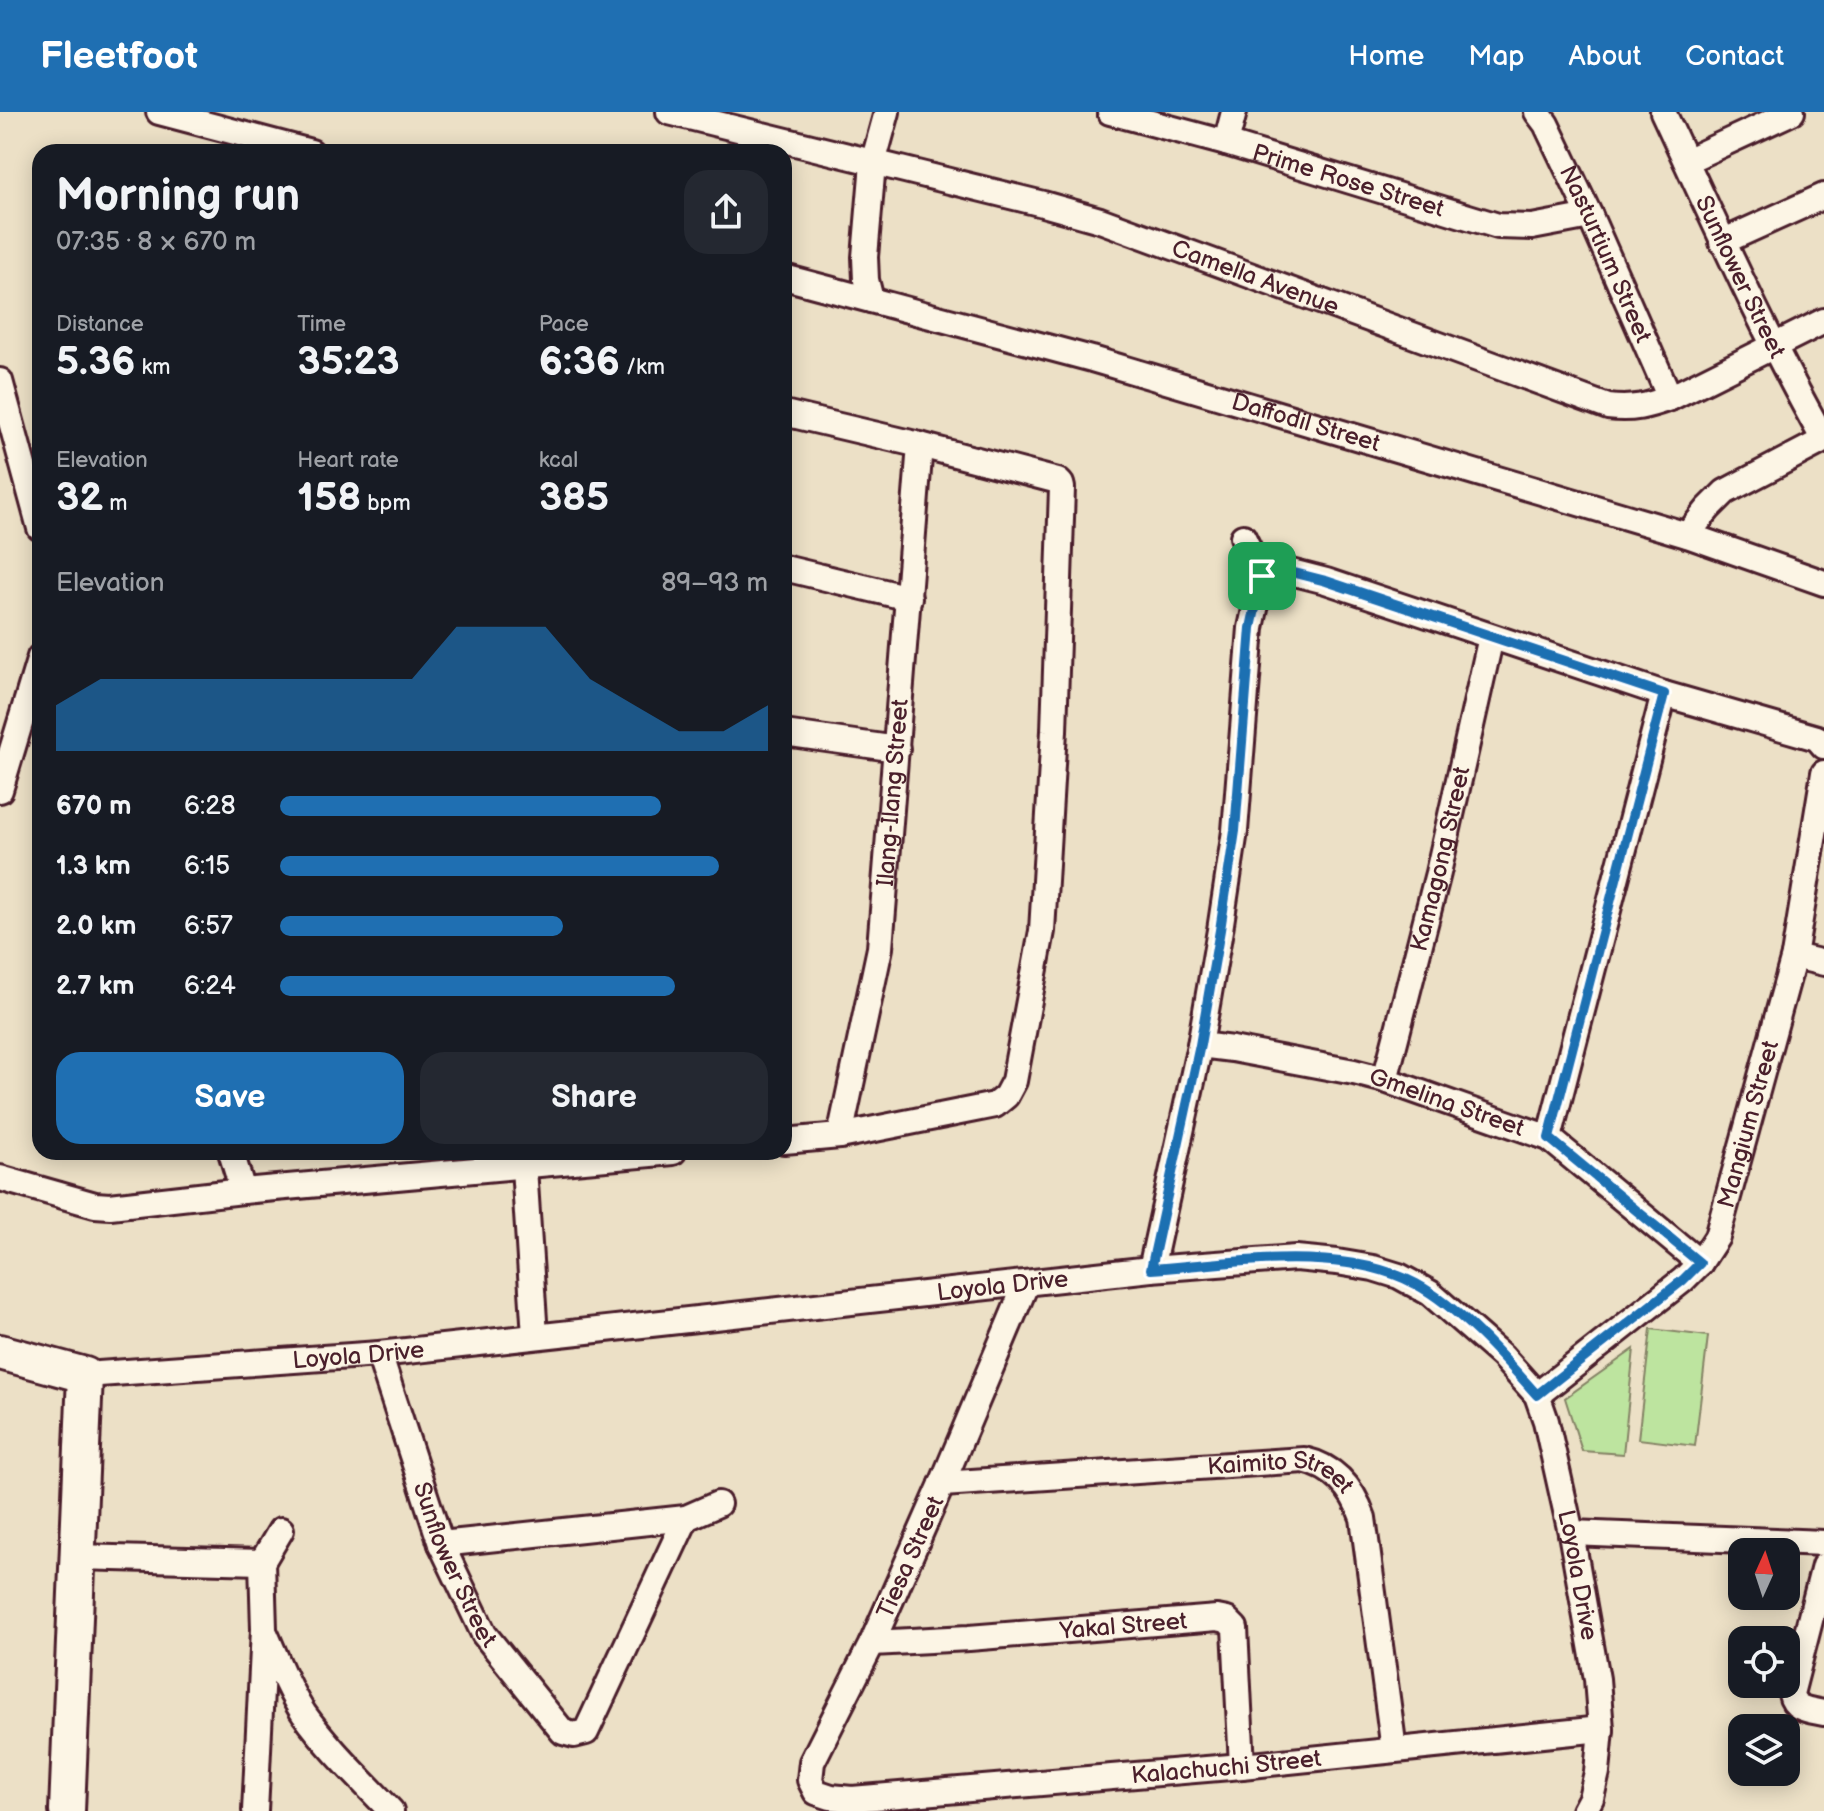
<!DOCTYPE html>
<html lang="en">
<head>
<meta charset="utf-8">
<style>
  body { margin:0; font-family:"Balsamiq Sans",sans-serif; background:#242831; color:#f1f3f6; height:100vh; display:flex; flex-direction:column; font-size:30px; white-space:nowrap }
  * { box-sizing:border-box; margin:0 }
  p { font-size:26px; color:#9ea1a6 }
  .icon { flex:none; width:44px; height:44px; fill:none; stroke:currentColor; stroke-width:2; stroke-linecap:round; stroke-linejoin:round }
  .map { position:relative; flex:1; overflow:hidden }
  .side { position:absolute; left:32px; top:32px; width:760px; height:1016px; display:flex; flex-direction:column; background:#171b24; border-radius:24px; box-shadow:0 4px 20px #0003 }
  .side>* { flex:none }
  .needle { width:52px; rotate:3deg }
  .fabs { position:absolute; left:1728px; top:1426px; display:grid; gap:16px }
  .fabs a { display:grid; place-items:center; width:72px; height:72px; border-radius:16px; background:#171b24; box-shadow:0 4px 20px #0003; font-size:40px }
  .pin { position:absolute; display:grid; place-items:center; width:68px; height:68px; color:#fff; margin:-34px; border-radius:16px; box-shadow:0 4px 12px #0006 }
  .round { display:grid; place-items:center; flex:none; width:84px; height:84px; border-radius:24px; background:#242831 }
  .headline { display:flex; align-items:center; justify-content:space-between; height:136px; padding:0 24px }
  h1 { font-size:44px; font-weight:700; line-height:60px }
  .stats { display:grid; grid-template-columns:repeat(3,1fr); gap:12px; height:136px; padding:8px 24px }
  .stats div { display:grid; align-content:center }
  .stats b { font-size:40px; font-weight:700 }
  .stats small { font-size:22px; font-weight:400 }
  .stats p { font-size:22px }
  .chart { height:224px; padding:16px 24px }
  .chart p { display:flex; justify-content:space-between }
  .chart svg { width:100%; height:144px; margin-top:8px; fill:#1f6fb2; opacity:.7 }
  .button { display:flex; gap:16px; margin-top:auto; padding:16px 24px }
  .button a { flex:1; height:92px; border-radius:24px; background:#1f6fb2; color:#fff; font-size:32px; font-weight:700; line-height:92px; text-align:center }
  .button a+a { background:#242831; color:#f1f3f6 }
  ul { padding:0 24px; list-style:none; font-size:26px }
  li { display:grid; grid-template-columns:128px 96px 1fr; align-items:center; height:60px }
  li i { height:20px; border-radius:10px; background:#1f6fb2 }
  header { display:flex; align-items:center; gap:48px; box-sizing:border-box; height:112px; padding:0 40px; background:#1f6fb2; color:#fff }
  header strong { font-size:38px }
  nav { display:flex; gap:44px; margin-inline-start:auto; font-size:28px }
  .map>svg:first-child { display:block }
</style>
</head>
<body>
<header>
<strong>Fleetfoot</strong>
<nav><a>Home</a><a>Map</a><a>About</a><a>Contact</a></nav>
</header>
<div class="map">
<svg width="1824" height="1699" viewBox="0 0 1824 1699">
  <rect width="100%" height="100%" fill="#ece0c6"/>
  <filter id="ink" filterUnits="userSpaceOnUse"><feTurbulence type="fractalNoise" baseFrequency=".0125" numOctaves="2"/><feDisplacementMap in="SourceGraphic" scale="16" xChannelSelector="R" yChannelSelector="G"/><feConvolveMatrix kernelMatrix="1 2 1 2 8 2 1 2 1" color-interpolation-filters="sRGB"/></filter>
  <g filter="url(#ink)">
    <path fill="#bde49f" stroke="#848265" stroke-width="2" d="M 1651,1217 L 1708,1224 L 1695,1334 L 1638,1327 Z
      M 1634,1237 L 1623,1342 L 1582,1339 L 1565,1286 Z"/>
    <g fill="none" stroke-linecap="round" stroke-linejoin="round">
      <defs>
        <g id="street">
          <path d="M 159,0 L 311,40"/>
          <path id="s1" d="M 669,0 L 1043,92 L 1100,108 L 1608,295 C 1633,298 1647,294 1670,286 L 1824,209"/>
          <path id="s2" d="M 1110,0 L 1226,31 L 1498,114 L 1532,115 L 1590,104"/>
          <path id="s3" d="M 1537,0 L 1546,12 L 1590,104 L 1670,286"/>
          <path id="s4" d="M 1663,0 C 1715,111 1764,222 1824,328"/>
          <path d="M 1226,31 L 1234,0"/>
          <path d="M 1686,49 L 1792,0"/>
          <path d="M 1722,130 L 1824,84"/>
          <path id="s5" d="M 784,165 L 1092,247 L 1687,423 L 1824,471"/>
          <path d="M 871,188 L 866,168 L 865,145 L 873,51 L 887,0"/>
          <path d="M 0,269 L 40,416"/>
          <path d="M 784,301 L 920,333 L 1058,369 L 1061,372 L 1062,376 L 1054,619 L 1042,819 L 1014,969 L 1006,984 L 995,993 L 840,1024 L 784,1029"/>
          <path d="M 1687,423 L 1708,397 L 1725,380 L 1824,328"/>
          <path d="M 784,456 L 909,486"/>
          <path d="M 1262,464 L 1274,458 L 1283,458 L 1326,469 L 1664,582 L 1817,626 L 1824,634"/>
          <path d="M 784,621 L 897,637"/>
          <path d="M 0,678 L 40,545"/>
          <path d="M 1794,844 L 1824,851"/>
          <path id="s6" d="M 1200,933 L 1232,937 L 1354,960 L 1385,968 L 1549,1026 L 1700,1151"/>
          <path id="s7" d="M 1385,968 L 1438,761 L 1491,525"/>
          <path id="s8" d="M 840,1024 L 880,836 L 920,333"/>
          <path d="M 1549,1026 L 1664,582"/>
          <path d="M 231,1040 L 243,1079"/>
          <path d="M 523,1040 L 535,1224"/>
          <path d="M 0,1066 L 95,1093 L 110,1094 L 243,1079 L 673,1040"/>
          <path d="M 1151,1157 L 1200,933 L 1220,818 L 1235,719 L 1251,516 L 1262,464 L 1243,425"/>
          <path id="s9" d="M 1026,1172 L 942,1372 L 872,1531 L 812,1650 L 810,1668 L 816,1680 L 831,1685 L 852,1687 L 1242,1654 L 1601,1617"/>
          <path id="s10" d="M 379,1242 L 441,1432 L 484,1522 L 563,1620 L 574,1623 L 586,1620 L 686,1406"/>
          <path id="s11" d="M 85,1263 L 379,1242 L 1151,1157 L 1296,1146 L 1337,1150 L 1373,1156 L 1399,1164 L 1430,1181 L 1502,1244 L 1537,1283 L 1546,1309 L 1571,1421 L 1597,1567 L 1601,1617 L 1597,1660 L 1591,1686 L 1584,1699"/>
          <path id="s12" d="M 1537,1283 L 1683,1168 L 1700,1151 L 1717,1125 L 1794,844 L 1824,661"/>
          <path id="s13" d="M 942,1372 L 1304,1348 C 1335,1355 1353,1377 1363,1406 L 1394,1638"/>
          <path d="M 1571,1421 L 1824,1431"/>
          <path d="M 441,1432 L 686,1406 L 718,1392"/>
          <path d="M 77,1445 L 262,1450 L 281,1418"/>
          <path d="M 1824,1454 L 1791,1582 C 1794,1598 1810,1598 1824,1601"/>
          <path d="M 266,1523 C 278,1550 288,1578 304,1602 C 329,1637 361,1667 391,1699"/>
          <path id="s14" d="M 872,1531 L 969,1526 L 1217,1506 L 1227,1508 L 1235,1516 L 1242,1654"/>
          <path d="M 255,1699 L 264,1517 L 262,1450"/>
        </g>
        <path id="secondary" d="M 0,1240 L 85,1263 L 67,1699"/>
      </defs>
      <use href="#street" stroke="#4a1f2b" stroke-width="30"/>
      <use href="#secondary" stroke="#4a1f2b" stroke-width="40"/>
      <use href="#street" stroke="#fcf5e5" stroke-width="24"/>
      <use href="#secondary" stroke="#fcf5e5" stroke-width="34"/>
    </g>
  </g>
  <g fill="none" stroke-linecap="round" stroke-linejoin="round" filter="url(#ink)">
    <defs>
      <path id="route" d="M 1274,458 L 1283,458 L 1326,469 L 1664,582 L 1549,1026 L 1700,1151 L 1683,1168 L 1537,1283 C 1505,1247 1459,1195 1416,1172 C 1342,1132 1233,1151 1151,1157 L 1200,933 L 1220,818 L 1235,719 L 1251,516 L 1262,464 Z"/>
    </defs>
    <use href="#route" stroke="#fff" stroke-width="16"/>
    <use href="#route" stroke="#1f6fb2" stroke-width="10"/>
  </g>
  <g text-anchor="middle" stroke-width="6" stroke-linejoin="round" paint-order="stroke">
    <g font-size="24" fill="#4a1f2b" stroke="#fcf5e5">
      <text dy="8" stroke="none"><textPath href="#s2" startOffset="248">Prime Rose Street</textPath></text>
      <text dy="8" stroke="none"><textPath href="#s3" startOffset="158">Nasturtium Street</textPath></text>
      <text dy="8" stroke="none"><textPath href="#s4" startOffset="182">Sunflower Street</textPath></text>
      <text dy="8" stroke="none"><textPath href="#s1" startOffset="610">Camella Avenue</textPath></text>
      <text dy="8" stroke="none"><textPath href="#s5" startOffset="542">Daffodil Street</textPath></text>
      <text dy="8" stroke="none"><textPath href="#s8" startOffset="348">Ilang-Ilang Street</textPath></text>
      <text dy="8" stroke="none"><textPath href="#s7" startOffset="228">Kamagong Street</textPath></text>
      <text dy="8" stroke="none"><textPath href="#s6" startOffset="254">Gmelina Street</textPath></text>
      <text dy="8" stroke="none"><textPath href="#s12" startOffset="358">Mangium Street</textPath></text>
      <text dy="8" stroke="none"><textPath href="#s11" startOffset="922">Loyola Drive</textPath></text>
      <text dy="8" stroke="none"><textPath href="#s11" startOffset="274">Loyola Drive</textPath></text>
      <text dy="8" stroke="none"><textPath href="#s13" startOffset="342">Kaimito Street</textPath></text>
      <text transform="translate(910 1445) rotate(-66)" y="8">Tiesa Street</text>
      <text dy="8" stroke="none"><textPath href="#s10" startOffset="224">Sunflower Street</textPath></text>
      <text dy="8" stroke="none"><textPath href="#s11" startOffset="1690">Loyola Drive</textPath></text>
      <text dy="8" stroke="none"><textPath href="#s14" startOffset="252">Yakal Street</textPath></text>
      <text dy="8" stroke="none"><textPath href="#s9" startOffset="968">Kalachuchi Street</textPath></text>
    </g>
  </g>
</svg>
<div class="fabs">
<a><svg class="needle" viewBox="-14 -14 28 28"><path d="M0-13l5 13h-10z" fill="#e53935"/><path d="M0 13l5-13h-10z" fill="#9ea1a6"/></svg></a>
<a><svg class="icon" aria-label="locate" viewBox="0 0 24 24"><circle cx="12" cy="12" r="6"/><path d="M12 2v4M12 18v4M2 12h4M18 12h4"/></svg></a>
<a><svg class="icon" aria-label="layers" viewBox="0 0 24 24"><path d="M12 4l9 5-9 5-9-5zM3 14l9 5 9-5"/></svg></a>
</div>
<div class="pin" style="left:1262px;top:464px;background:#1e9e55"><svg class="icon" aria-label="arrive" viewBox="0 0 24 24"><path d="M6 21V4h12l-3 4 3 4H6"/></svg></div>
<section class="side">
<div class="headline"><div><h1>Morning run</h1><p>07:35 · 8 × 670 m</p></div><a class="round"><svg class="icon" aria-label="share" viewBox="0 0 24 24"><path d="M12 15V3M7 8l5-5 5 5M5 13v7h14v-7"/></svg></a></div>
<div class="stats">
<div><p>Distance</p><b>5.36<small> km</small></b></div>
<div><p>Time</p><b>35:23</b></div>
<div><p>Pace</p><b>6:36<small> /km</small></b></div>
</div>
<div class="stats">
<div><p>Elevation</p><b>32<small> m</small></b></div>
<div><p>Heart rate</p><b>158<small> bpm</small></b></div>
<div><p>kcal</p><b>385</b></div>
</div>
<div class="chart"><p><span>Elevation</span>89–93 m</p>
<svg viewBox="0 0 160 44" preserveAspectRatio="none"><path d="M0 44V30L10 22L20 22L30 22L40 22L50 22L60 22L70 22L80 22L90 6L100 6L110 6L120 22L130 30L140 38L150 38L160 30V44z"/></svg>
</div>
<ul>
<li><b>670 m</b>6:28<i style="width:78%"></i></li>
<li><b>1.3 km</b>6:15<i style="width:90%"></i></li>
<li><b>2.0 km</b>6:57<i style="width:58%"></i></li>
<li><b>2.7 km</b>6:24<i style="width:81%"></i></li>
</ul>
<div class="button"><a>Save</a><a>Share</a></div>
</section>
</div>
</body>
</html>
